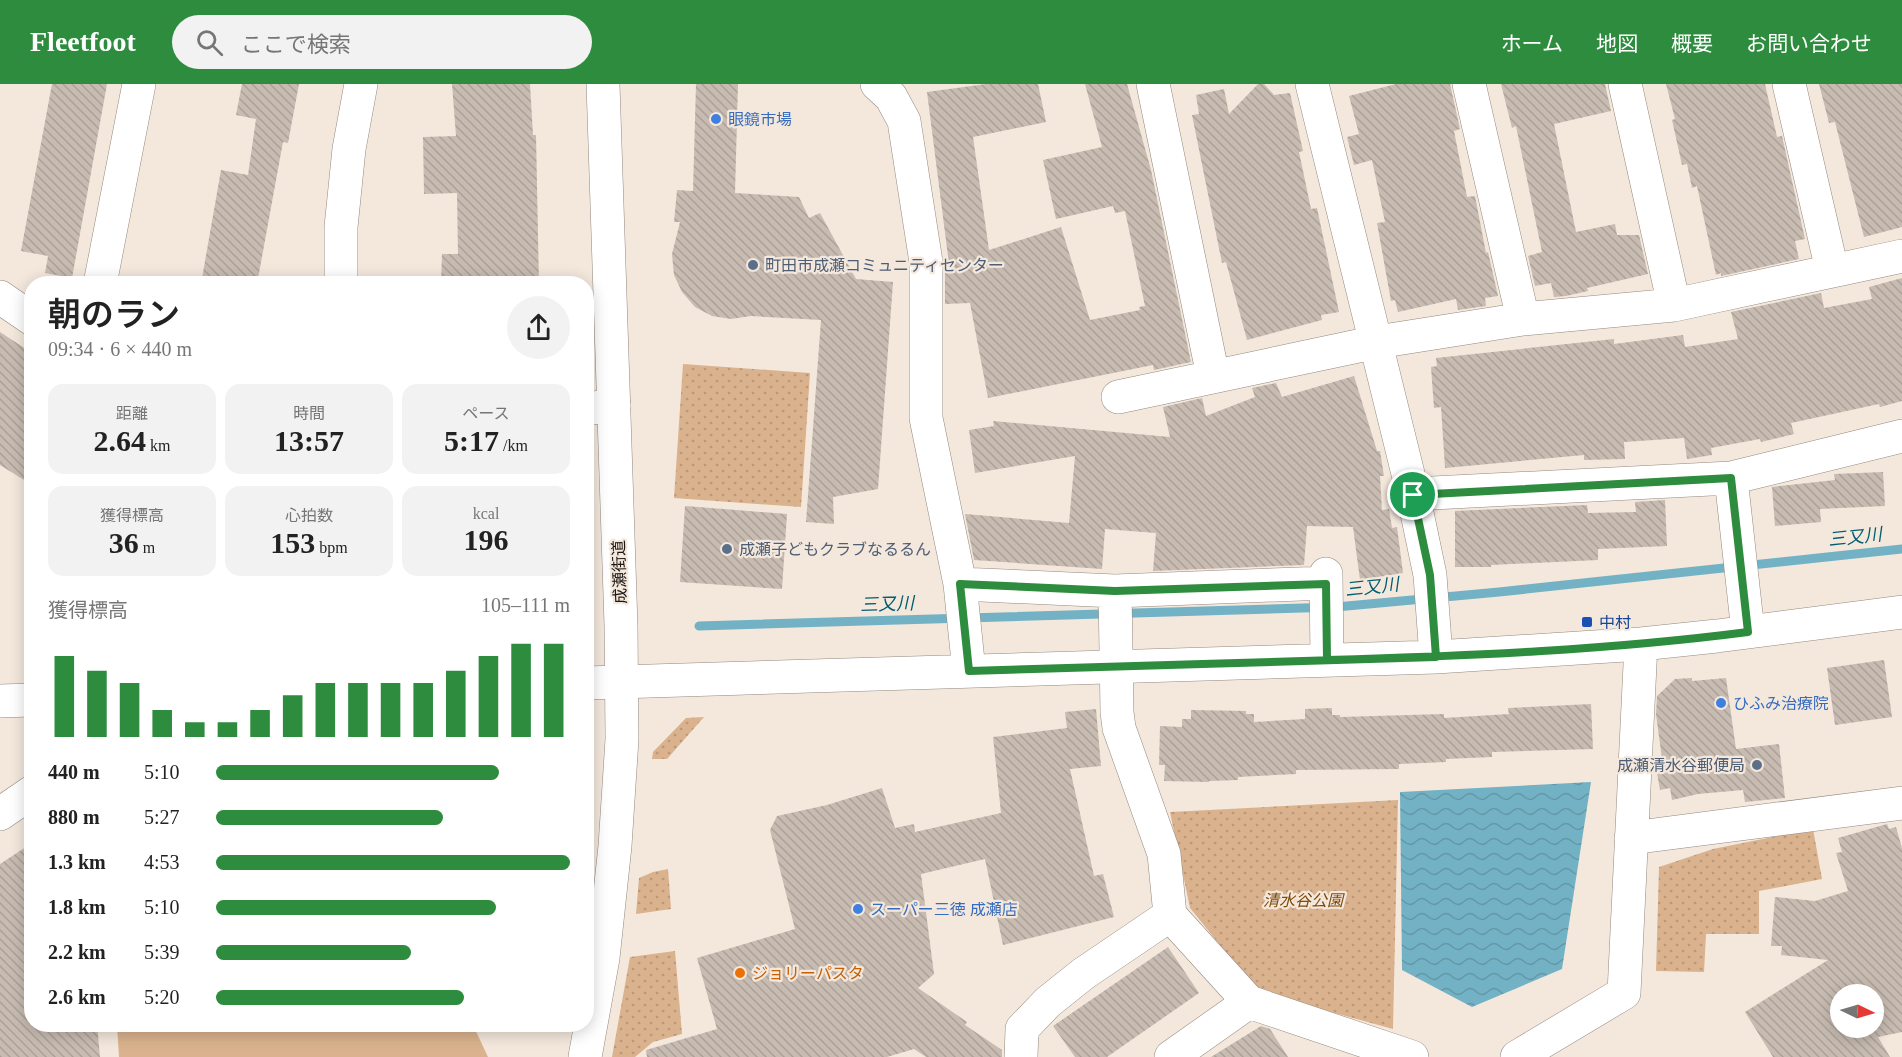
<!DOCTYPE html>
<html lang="ja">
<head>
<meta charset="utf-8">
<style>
  body { margin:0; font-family:"Times New Roman","Noto Sans JP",serif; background:#f2f2f2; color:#222; height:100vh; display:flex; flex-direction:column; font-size:22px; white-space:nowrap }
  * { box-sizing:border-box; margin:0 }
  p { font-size:20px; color:#767676 }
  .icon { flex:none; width:33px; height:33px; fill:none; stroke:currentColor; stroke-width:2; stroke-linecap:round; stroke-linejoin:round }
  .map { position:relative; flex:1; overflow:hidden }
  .panel { position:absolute; left:24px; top:192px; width:570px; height:756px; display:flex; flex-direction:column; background:#fff; border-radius:24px; box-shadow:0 3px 15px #0003 }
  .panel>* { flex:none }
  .needle { width:39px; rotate:95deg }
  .controls { position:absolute; left:1830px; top:900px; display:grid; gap:12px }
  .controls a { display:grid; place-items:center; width:54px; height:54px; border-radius:50%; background:#fff; box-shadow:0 3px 15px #0003; font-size:30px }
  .pin { position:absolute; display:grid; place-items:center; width:51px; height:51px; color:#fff; margin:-26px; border:3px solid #fff; border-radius:50%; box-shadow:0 2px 6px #0007 }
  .round { display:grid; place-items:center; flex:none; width:63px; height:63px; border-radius:32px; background:#f2f2f2 }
  .summary { display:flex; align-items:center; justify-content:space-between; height:102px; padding:0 24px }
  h1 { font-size:33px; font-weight:600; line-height:45px }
  .stats { display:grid; grid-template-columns:repeat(3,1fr); gap:9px; height:102px; padding:6px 24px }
  .stats div { display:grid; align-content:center; border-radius:15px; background:#f2f2f2; text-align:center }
  .stats b { font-size:30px; font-weight:600 }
  .stats small { font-size:16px; font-weight:400 }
  .stats p { font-size:16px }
  .chart { height:168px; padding:12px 24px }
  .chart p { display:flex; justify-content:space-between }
  .chart svg { width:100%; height:108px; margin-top:6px; stroke:#2e8c3e; stroke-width:6 }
  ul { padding:0 24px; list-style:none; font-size:20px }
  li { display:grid; grid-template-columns:96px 72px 1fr; align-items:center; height:45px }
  li i { height:15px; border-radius:8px; background:#2e8c3e }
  header { display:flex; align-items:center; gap:36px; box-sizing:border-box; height:84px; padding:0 30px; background:#2e8c3e; color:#fff }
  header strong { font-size:28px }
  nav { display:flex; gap:33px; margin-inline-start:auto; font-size:21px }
  .search { width:420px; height:54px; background:#f2f2f2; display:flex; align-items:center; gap:15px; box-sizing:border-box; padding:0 21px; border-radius:33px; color:#767676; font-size:22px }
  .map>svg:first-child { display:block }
</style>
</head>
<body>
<header>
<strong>Fleetfoot</strong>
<div class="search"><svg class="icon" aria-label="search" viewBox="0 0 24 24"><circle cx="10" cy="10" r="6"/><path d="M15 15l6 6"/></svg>ここで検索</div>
<nav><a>ホーム</a><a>地図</a><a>概要</a><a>お問い合わせ</a></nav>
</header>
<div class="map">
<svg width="1902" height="973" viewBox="0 0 1902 973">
  <defs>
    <pattern id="grass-dots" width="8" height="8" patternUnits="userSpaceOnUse" patternTransform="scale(1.5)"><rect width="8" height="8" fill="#dab28d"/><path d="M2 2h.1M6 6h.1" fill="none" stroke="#ba9879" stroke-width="1.8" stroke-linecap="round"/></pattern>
    <pattern id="water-waves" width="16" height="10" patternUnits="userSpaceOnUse" patternTransform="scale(1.5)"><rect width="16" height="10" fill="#73b2c4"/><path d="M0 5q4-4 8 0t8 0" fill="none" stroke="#6398a8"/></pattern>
    <pattern id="building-back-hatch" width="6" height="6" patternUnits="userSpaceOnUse" patternTransform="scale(1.5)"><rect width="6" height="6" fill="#c8bcb2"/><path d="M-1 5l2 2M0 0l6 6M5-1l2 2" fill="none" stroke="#aba198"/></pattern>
  </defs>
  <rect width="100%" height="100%" fill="#f4e8dd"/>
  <path fill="url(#grass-dots)" d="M 683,280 L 810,289 L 801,423 L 674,414 Z
    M 704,633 L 667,675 L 652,675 L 653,668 L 686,634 Z
    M 1398,716 L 1393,945 L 1258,908 L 1190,824 L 1170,728 Z
    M 1813,745 L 1822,795 L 1759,807 L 1759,850 L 1706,850 L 1704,888 L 1656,887 L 1659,783 L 1713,765 Z
    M 668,785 L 671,825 L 636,830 L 639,794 L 653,788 Z
    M 675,867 L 682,950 L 653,958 L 635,973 L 612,973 L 630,873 Z"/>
  <path fill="#dab28d" d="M 117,941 L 473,941 L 488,973 L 119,973 Z"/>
  <path fill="url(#water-waves)" d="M 1591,698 L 1562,885 L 1472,923 L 1402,886 L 1400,708 Z"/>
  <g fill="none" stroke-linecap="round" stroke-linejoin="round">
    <path stroke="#73b2c4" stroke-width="9" d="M 699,542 L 1336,523 L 1499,508 L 1902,465"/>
  </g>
  <path fill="url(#building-back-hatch)" fill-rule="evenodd" d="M 52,0 L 107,0 L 72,194 L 45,189 L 48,172 L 21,167 Z
    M 242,0 L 299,0 L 288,59 L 283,58 L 257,200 L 201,200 L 221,86 L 248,91 L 256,35 L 236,31 Z
    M 452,0 L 530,0 L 533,51 L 536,51 L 539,200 L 441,200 L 442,170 L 458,170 L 457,109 L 424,110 L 423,53 L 456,52 Z
    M 696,0 L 738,0 L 735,109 L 799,113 L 809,134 L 820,129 L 856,195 L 893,198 L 878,405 L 833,413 L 834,440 L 806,438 L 821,236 L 751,232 L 731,235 L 712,232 L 695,223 L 682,208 L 674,191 L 672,170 L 680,138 L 674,138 L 677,106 L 693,107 Z
    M 986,0 L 1038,0 L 1046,38 L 973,53 L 989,166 L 1061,143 L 1090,236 L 1140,226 L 1139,223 L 1145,222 L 1125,127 L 1115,129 L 1113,122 L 1056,135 L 1043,76 L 1102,63 L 1085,0 L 1127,0 L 1151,86 L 1191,278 L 1154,286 L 1153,281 L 988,314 L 970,219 L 945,220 L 945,180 L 949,180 L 927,8 Z
    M 1258,0 L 1264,0 L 1274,11 L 1290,9 L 1303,67 L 1299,68 L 1311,125 L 1317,124 L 1339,228 L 1321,231 L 1322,236 L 1247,256 L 1226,178 L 1222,179 L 1192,31 L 1199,30 L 1196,11 L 1224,5 L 1229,30 Z
    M 1396,0 L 1450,0 L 1460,45 L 1454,47 L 1467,113 L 1475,112 L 1486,169 L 1488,168 L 1498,212 L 1485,214 L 1486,222 L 1458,226 L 1456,215 L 1398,228 L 1395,216 L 1391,217 L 1377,139 L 1385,138 L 1372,76 L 1354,81 L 1347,53 L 1359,50 L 1349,12 Z
    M 1501,0 L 1605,0 L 1611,27 L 1554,40 L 1576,148 L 1615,140 L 1617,151 L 1639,151 L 1648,190 L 1587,204 L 1588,207 L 1566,212 L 1554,213 L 1551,199 L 1535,202 L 1528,172 L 1542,168 L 1516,42 L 1512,44 Z
    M 1666,0 L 1765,0 L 1777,53 L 1782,52 L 1805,155 L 1795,157 L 1799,175 L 1721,192 L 1721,189 L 1716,191 L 1697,102 L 1692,104 L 1687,80 L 1682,81 L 1672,36 L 1675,35 Z
    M 1819,0 L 1902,0 L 1902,143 L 1864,153 L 1835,38 L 1829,39 Z
    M 1902,194 L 1902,317 L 1880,323 L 1879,320 L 1791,339 L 1794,350 L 1761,358 L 1760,355 L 1711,364 L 1712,371 L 1687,375 L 1684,354 L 1624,358 L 1625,375 L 1584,376 L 1584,371 L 1445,384 L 1441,323 L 1434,324 L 1431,283 L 1437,282 L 1436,274 L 1614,255 L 1614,260 L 1683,251 L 1685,263 L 1738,255 L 1731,228 L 1821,209 L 1824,224 L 1872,215 L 1869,203 Z
    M 0,248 L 32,269 L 32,401 L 0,381 Z
    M 1354,292 L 1377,367 L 1380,367 L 1384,392 L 1380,392 L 1382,426 L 1389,425 L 1392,444 L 1397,443 L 1403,489 L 1360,496 L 1353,443 L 1307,442 L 1304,481 L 1153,487 L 1156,449 L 1105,445 L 1102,485 L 974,476 L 965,430 L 1069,439 L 1075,372 L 975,389 L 969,346 L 994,342 L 993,337 L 1170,353 L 1163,323 L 1202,314 L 1206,332 L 1255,313 L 1252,304 L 1276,299 L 1282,313 Z
    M 1883,388 L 1885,422 L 1820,425 L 1821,438 L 1775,442 L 1772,403 L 1835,396 L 1834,390 Z
    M 1665,416 L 1667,462 L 1598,465 L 1598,476 L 1491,481 L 1491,483 L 1455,483 L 1455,427 L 1587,421 L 1588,429 L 1636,428 L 1635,418 Z
    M 685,422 L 787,430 L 782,505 L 680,498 Z
    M 1884,576 L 1892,633 L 1835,641 L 1827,584 Z
    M 1692,594 L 1692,597 L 1726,594 L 1736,665 L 1779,660 L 1785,714 L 1745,718 L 1743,706 L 1698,710 L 1672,716 L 1670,704 L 1660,706 L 1655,677 L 1662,675 L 1656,630 L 1657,612 L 1675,595 Z
    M 1591,620 L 1593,665 L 1492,668 L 1492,673 L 1446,675 L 1446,678 L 1399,680 L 1399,685 L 1296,686 L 1296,690 L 1238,693 L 1238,696 L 1209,697 L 1209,698 L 1164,697 L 1165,681 L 1159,681 L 1160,642 L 1182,643 L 1182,635 L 1191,635 L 1191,626 L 1246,627 L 1246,630 L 1254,630 L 1254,638 L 1305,635 L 1305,625 L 1332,624 L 1332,631 L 1340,631 L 1340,633 L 1444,630 L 1444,634 L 1509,630 L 1508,624 Z
    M 1096,625 L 1101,682 L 1070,685 L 1094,792 L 1103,790 L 1114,833 L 1003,861 L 985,775 L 921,790 L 934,890 L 918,904 L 967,938 L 965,941 L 1002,966 L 1002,973 L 926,973 L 914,965 L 887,973 L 647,973 L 646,966 L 717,945 L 697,874 L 795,845 L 770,746 L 777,732 L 827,721 L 882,704 L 895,744 L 914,740 L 915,748 L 1001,729 L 993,653 L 1067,644 L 1065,628 Z
    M 1887,740 L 1889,745 L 1896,743 L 1902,764 L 1902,948 L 1878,953 L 1890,973 L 1773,973 L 1745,928 L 1828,876 L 1781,871 L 1782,862 L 1771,862 L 1775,813 L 1815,817 L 1848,807 L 1836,769 L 1842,768 L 1838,754 ZM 1840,910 L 1874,910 L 1874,944 L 1840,944 Z
    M 32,759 L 32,940 L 97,940 L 100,973 L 0,973 L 0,780 Z
    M 1168,863 L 1199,909 L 1107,973 L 1075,973 L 1053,942 Z
    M 1261,942 L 1270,945 L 1288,973 L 1211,973 Z"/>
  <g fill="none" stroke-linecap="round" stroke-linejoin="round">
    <defs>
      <path id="minor" d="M 877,0 L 891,13 L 904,37 L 926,178 L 926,334 L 960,500 L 969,587
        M 1153,0 L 1213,292
        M 1312,0 L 1413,410 L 1430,491 L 1436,573
        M 1469,0 L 1523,235
        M 1625,0 L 1674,221
        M 1789,0 L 1832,186
        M 100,200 L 139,0
        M 341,200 L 341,143 L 349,65 L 361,0
        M 0,213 L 32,235
        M 1118,313 L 1377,258 L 1523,235 L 1674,221 L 1902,172
        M 586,325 L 614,321
        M 1731,394 L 1748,548
        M 1413,410 L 1731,394 L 1902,352
        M 1326,490 L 1327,576
        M 960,500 L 1115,507 L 1117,628 L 1119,644 L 1164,770 L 1170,831 L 1249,918 L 1412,973
        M 1115,507 L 1326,499
        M 586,599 L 1436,573 L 1641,560 L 1717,552 L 1902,528
        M 0,617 L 32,616
        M 0,730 L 32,708
        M 1631,754 L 1902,719
        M 1021,973 L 1022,945 L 1048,918 L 1083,890 L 1170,831
        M 1171,973 L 1249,918
        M 1517,973 L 1624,909 L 1641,560"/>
      <path id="major" d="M 585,973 L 603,874 L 615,762 L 622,655 L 621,542 L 603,0"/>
    </defs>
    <use href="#minor" stroke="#93887e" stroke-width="34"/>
    <use href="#major" stroke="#93887e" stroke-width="34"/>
    <use href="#minor" stroke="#fff" stroke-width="33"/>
    <use href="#major" stroke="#fff" stroke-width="33"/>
  </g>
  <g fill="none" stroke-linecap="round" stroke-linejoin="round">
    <defs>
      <path id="route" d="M 1413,411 L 1430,491 L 1436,573 C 1280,578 1125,582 969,587 L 960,500 L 1115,507 L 1326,500 L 1327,576 C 1467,572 1609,566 1748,548 L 1731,394 L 1413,411"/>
    </defs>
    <use href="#route" stroke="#fff" stroke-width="12"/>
    <use href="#route" stroke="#2e8c3e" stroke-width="8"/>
  </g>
  <g fill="#3f7fe0" stroke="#f4e8dd" stroke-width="2">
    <circle cx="716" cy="35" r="6"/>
    <circle cx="1721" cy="619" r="6"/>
    <circle cx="858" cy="825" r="6"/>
  </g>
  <g fill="#5c6f8a" stroke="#f4e8dd" stroke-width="2">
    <circle cx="753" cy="181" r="6"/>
    <circle cx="727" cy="465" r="6"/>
    <circle cx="1757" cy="681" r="6"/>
  </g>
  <rect fill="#1a4fb4" stroke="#f4e8dd" stroke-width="2" x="1581" y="532" width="12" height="12" rx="3"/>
  <circle fill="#e8710a" stroke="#f4e8dd" stroke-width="2" cx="740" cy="889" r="6"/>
  <g text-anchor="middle" stroke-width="4.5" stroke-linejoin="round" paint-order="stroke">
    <g font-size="16" fill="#366cbe" stroke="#f4e8dd" text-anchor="start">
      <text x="728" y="41">眼鏡市場</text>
      <text x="1733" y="625">ひふみ治療院</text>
      <text x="870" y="831">スーパー三徳 成瀬店</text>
    </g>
    <g font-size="16" fill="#4e5e75" stroke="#f4e8dd" text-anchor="start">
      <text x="765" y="187">町田市成瀬コミュニティセンター</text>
      <text x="739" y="471">成瀬子どもクラブなるるん</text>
      <text x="1745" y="687" text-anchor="end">成瀬清水谷郵便局</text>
    </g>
    <g font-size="16" fill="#1a1613" stroke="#f4e8dd">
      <text transform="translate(619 488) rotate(-92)" y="6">成瀬街道</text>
    </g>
    <g font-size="16" fill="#164399" stroke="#f4e8dd" text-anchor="start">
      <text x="1599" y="544">中村</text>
    </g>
    <g font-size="16" font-style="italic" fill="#7d4a08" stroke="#f4e8dd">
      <text x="1303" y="822">清水谷公園</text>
    </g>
    <g font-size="16" fill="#c56008" stroke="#f4e8dd" text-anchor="start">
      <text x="752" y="895">ジョリーパスタ</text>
    </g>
    <g font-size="18" font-style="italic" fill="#005e70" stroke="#f4e8dd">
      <text transform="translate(1855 453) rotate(-6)" y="6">三又川</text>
      <text transform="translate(1372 503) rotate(-6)" y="6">三又川</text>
      <text transform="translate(887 520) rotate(-2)" y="6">三又川</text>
    </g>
  </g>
</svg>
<div class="controls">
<a><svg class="needle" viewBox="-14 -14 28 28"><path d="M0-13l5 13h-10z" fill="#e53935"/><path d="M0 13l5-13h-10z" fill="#767676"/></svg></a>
</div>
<div class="pin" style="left:1413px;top:411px;background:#1e9e55"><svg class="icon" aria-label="arrive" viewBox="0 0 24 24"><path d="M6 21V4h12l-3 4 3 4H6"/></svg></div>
<section class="panel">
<div class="summary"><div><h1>朝のラン</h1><p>09:34 · 6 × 440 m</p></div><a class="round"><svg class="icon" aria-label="share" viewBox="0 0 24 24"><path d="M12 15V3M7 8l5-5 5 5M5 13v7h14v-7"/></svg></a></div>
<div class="stats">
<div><p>距離</p><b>2.64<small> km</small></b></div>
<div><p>時間</p><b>13:57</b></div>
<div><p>ペース</p><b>5:17<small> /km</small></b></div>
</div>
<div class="stats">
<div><p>獲得標高</p><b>36<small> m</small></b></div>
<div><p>心拍数</p><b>153<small> bpm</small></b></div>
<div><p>kcal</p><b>196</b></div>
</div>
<div class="chart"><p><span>獲得標高</span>105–111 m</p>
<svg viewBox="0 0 160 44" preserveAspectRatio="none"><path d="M5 44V11M15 44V17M25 44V22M35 44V33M45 44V38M55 44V38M65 44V33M75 44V27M85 44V22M95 44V22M105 44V22M115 44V22M125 44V17M135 44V11M145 44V6M155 44V6"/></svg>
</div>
<ul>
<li><b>440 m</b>5:10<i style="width:80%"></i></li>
<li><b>880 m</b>5:27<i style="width:64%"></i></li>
<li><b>1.3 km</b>4:53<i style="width:100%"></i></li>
<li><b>1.8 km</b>5:10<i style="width:79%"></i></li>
<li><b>2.2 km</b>5:39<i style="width:55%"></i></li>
<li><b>2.6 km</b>5:20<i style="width:70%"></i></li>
</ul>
</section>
</div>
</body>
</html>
